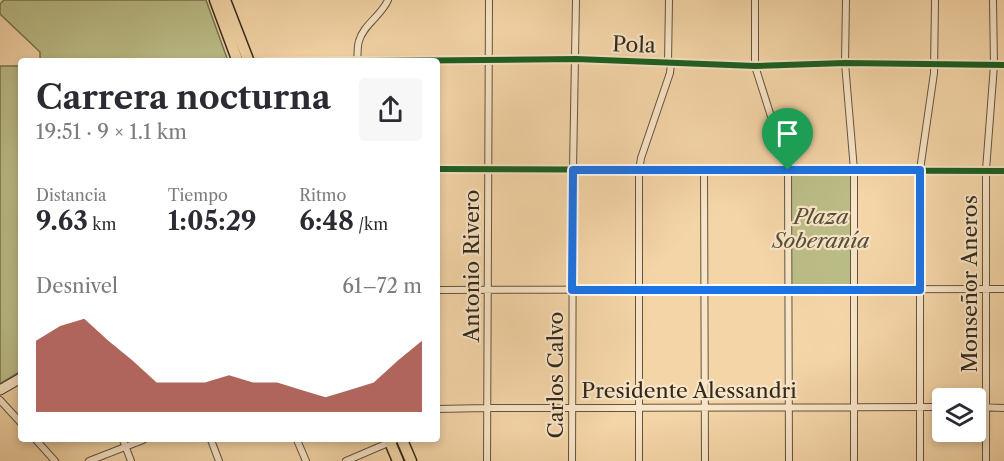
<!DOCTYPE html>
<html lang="es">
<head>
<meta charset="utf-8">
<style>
  body { margin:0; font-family:"Libre Caslon Text",serif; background:#f7f7f7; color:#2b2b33; height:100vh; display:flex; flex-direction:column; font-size:22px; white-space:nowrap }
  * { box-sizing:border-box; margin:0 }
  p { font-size:20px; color:#7c7c81 }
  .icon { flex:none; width:33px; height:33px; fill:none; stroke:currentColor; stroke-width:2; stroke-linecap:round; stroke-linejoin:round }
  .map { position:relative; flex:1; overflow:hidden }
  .details { position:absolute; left:18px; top:58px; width:422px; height:384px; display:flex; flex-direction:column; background:#fff; border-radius:6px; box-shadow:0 3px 9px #0003 }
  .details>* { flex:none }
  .tools { position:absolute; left:932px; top:388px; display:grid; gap:12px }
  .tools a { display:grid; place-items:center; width:54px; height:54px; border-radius:6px; background:#fff; box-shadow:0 3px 9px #0003; font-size:30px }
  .pin { position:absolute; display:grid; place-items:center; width:51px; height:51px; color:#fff; margin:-62px -26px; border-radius:50% 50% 50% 0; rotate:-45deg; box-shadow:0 0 6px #0007 }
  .pin .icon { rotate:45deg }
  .round { display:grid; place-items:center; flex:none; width:63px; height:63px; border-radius:6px; background:#f7f7f7 }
  .headline { display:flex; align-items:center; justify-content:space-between; height:102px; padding:0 18px }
  h1 { font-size:33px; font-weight:700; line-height:45px }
  .figures { display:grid; grid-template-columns:repeat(3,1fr); gap:9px; height:102px; padding:6px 18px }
  .figures div { display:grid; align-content:center }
  .figures b { font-size:26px; font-weight:700 }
  .figures small { font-size:16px; font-weight:400 }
  .figures p { font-size:16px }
  .chart { height:168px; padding:12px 18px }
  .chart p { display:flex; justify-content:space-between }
  .chart svg { width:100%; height:108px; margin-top:6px; fill:#8f2418; opacity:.7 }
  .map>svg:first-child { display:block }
</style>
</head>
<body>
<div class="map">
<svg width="1004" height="461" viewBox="0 0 1004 461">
  <rect width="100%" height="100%" fill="#f4d5a7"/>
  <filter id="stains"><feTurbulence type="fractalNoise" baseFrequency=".00333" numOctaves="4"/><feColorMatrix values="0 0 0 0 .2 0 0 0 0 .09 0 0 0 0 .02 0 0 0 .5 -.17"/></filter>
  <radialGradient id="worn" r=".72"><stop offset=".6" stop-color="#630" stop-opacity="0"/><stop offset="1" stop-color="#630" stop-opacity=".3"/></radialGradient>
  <path fill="#bbbd87" stroke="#767352" stroke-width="1.5" d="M 4,0 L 206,0 L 228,61 L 40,61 L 40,52 L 0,14 L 0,4 Z
    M 0,66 L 21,66 L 21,371 L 0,384 Z
    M 788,170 L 854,170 L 854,289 L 788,290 Z"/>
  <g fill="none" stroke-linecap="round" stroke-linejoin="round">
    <defs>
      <path id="street" d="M 755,0 L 755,66 L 788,170 L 789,461
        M 846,0 L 845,63 L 854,170 L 854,461
        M 357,61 C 358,55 357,47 359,41 C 363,25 382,15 388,0
        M 263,62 L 576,59 L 755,66 L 845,63 L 1004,65
        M 668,63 L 669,0
        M 436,169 L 1004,171
        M 704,170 L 705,461
        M 436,290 L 1004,289
        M 0,400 L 21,423
        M 975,407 L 1004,408
        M 436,409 L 487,408 L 942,407
        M 36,440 L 55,461
        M 123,440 L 131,461
        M 211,440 L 219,461
        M 297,440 L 306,461
        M 89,461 L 143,440
        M 346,461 L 395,440
        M 487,461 L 489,0
        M 572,461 L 573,170 L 576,0
        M 639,461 L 639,171 L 641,158 L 670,73 L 671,63
        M 920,461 L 920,170 L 934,73 L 935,0
        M 986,461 L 986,170 L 994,65 L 993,0"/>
      <path id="secondary" d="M 0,390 L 21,378"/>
      <path id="primary" d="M 215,0 L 238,62
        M 225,0 L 249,62
        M 389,440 L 398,461
        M 402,440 L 411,461"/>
    </defs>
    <use href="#street" stroke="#625440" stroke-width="8"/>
    <use href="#secondary" stroke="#32291d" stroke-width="11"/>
    <use href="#primary" stroke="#32291d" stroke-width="13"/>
    <use href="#street" stroke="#f8e4c6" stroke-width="6"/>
    <use href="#secondary" stroke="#f8e4c6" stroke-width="9"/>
    <use href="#primary" stroke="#f4d5a7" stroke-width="10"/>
    <defs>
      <path id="cycleway" d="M 263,62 L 576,59 L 755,66 L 845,63 L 1004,65
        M 436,169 L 1004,171"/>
    </defs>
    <use href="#cycleway" stroke="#f8e4c6" stroke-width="10"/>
    <use href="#cycleway" stroke="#1b5e20" stroke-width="6"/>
  </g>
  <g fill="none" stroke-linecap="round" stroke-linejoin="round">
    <defs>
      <path id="route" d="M 573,170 L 920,170 L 920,290 L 572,290 Z"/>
    </defs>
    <use href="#route" stroke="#fff" stroke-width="12"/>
    <use href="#route" stroke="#1a73e8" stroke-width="8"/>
  </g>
  <g text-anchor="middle" stroke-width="4.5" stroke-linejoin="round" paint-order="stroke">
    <g font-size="21" fill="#32291d" stroke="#f8e4c6">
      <text transform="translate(634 45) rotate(2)" y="7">Pola</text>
      <text transform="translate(472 266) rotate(-90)" y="7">Antonio Rivero</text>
      <text transform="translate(970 284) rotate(-90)" y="7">Monseñor Aneros</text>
      <text transform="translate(556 375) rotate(-90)" y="7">Carlos Calvo</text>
      <text x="689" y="398">Presidente Alessandri</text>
    </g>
    <g font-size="21" font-style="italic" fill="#544e38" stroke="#f8e4c6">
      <text x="821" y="224">Plaza<tspan x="821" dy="24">Soberanía</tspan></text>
    </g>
  </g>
  <rect width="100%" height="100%" filter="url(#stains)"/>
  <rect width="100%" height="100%" fill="url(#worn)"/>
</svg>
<div class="tools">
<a><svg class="icon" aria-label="layers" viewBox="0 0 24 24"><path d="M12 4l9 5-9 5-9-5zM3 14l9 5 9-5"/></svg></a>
</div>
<div class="pin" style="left:788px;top:170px;background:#1e9e55"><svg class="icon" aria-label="arrive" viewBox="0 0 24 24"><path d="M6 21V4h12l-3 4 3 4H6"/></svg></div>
<section class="details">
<div class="headline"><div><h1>Carrera nocturna</h1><p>19:51 · 9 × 1.1 km</p></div><a class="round"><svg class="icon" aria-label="share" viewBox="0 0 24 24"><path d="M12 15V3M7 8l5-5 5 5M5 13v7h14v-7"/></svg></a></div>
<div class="figures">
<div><p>Distancia</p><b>9.63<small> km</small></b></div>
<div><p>Tiempo</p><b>1:05:29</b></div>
<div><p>Ritmo</p><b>6:48<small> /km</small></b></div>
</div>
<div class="chart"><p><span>Desnivel</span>61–72 m</p>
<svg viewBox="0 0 160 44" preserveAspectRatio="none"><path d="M0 44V15L10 9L20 6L30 15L40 23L50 32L60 32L70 32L80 29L90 32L100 32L110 35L120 38L130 35L140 32L150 23L160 15V44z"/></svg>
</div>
</section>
</div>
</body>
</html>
